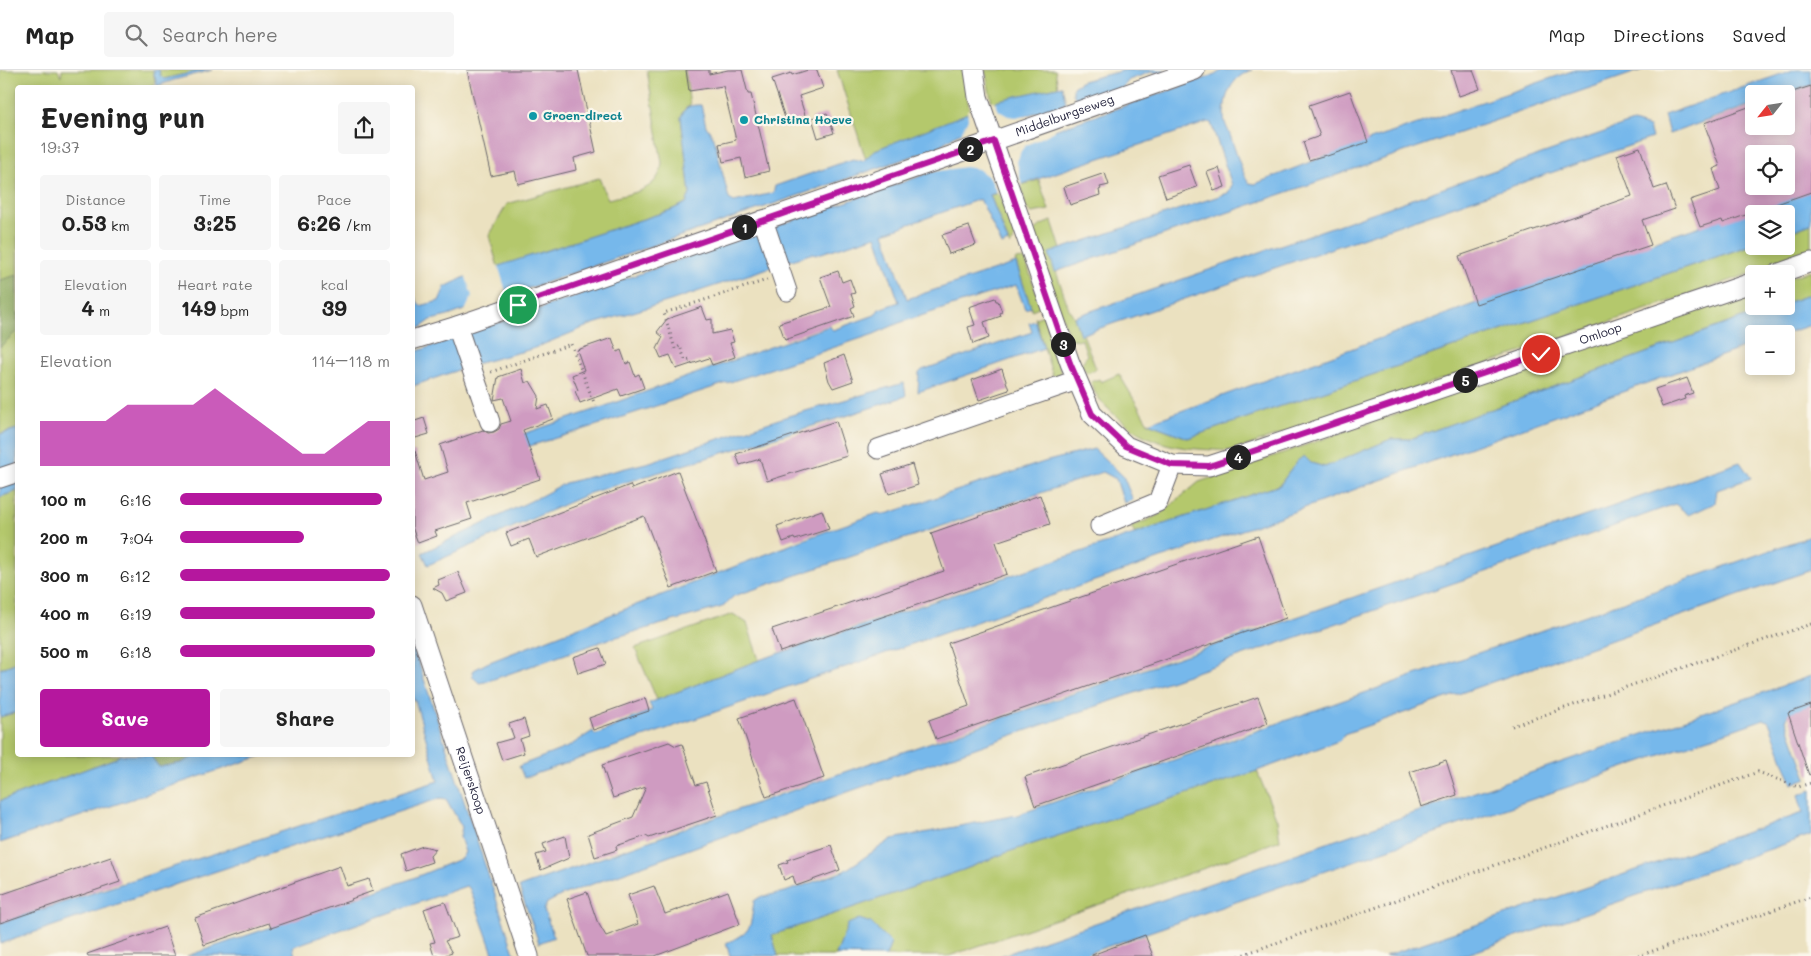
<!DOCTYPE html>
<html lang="en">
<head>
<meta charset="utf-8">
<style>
  body { margin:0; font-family:Mali,sans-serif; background:#f6f6f6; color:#222; height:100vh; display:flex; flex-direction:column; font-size:19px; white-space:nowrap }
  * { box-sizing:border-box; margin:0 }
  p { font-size:16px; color:#767676 }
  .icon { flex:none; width:28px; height:28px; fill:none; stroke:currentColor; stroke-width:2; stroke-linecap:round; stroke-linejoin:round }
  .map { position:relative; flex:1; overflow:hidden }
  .details { position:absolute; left:15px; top:15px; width:400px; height:672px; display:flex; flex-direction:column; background:#fff; border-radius:5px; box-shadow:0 2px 12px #0003 }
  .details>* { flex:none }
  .needle { width:32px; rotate:240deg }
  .buttons { position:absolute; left:1745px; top:15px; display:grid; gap:10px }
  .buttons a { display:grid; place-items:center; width:50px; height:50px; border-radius:5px; background:#fff; box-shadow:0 2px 12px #0003; font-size:25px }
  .pin { position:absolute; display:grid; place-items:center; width:42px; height:42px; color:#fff; margin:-21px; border:2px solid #fff; border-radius:50%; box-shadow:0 1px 5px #0007 }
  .km { position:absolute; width:25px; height:25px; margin:-12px; border-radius:50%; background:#222; color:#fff; font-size:14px; line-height:25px; text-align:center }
  .round { display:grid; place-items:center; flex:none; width:52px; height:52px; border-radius:5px; background:#f6f6f6 }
  .headline { display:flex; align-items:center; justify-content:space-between; height:85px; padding:0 25px }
  h1 { font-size:28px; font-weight:700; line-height:38px }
  .metrics { display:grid; grid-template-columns:repeat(3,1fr); gap:8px; height:85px; padding:5px 25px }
  .metrics div { display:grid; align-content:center; border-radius:5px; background:#f6f6f6; text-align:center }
  .metrics b { font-size:21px; font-weight:700 }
  .metrics small { font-size:14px; font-weight:400 }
  .metrics p { font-size:14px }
  .chart { height:140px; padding:10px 25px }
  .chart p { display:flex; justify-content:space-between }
  .chart svg { width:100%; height:90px; margin-top:5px; fill:#b5179e; opacity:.7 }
  .primary-button { display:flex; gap:10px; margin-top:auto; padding:10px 25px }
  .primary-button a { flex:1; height:58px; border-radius:5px; background:#b5179e; color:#fff; font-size:20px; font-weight:700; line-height:58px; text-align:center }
  .primary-button a+a { background:#f6f6f6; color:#222 }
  ul { padding:0 25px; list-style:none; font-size:16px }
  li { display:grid; grid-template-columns:80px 60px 1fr; align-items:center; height:38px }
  li i { height:12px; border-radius:6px; background:#b5179e }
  header { display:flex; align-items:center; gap:30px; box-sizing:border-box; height:70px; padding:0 25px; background:#fff; border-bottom:1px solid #e0e0e0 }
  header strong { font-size:24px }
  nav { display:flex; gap:28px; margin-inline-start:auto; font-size:18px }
  .search { width:350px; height:45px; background:#f6f6f6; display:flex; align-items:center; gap:12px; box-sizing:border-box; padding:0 18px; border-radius:5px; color:#767676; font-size:19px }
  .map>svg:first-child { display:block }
</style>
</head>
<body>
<header>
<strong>Map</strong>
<div class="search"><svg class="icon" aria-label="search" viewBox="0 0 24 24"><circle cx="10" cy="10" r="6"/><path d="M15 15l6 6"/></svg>Search here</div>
<nav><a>Map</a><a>Directions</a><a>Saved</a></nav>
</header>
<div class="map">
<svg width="1811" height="886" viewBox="0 0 1811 886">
  <rect width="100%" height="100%" fill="#fbf7ec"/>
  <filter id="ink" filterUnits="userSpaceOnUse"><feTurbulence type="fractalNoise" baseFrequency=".02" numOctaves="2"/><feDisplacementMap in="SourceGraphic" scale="10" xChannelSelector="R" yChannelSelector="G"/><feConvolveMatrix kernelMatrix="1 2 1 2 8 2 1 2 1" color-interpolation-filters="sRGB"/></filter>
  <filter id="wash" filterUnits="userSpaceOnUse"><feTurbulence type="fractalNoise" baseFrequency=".0096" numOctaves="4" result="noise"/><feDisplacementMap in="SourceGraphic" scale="20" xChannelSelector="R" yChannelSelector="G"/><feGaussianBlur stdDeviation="1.12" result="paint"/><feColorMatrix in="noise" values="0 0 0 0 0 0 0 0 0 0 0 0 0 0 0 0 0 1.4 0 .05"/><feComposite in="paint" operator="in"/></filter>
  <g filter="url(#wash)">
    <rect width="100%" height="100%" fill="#ebe1c0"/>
    <path fill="#b4c86c" stroke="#6b7554" d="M 0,0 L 58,0 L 61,7 L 62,0 L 153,0 L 155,12 L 154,17 L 18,18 L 17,359 L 0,364 Z
      M 159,0 L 203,0 L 164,9 L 160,5 Z
      M 647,0 L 685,0 L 690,35 L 684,40 L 681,47 L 690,124 L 686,133 L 671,140 L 498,197 L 489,166 L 507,134 L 599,108 L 608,129 C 631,123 659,122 662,93 Z
      M 837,0 L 962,0 L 970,42 L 949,52 L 875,80 L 866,90 Z
      M 985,0 L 1055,0 L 1058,17 L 992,33 Z
      M 1039,110 L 1049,140 L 1032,143 L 1026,138 L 1021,115 Z
      M 998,123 L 1016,165 L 1010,176 L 990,125 Z
      M 1052,151 L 1061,179 L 1050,184 L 1069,239 L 1074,247 L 1080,265 L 1083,264 L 1096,299 L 1087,303 L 1081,295 L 1087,285 L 1082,270 L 1070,269 L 1034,166 C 1036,156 1043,154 1052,151 Z
      M 1811,154 L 1811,183 L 1232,381 C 1201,379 1170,380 1141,364 C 1133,360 1125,352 1116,346 C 1107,338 1093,325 1091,312 L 1099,309 L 1101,312 L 1119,304 L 1148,353 L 1188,368 L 1754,174 L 1754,176 L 1786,176 L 1786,163 Z
      M 1025,189 L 1041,236 L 1032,240 L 1015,190 Z
      M 1811,200 L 1811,224 L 1786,233 L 1786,209 Z
      M 1754,220 L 1754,236 L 1775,236 L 1410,369 L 1391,369 L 1325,397 L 1311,393 L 1297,391 L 1280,415 L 1135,464 L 1131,457 L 1159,445 L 1199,412 Z
      M 1044,245 L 1061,301 L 1059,309 L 1054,310 L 1035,248 Z
      M 17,421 L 17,592 L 0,599 L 0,427 Z
      M 733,544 L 747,553 L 759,590 L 657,630 L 635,578 Z
      M 17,642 L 18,685 L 120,685 L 116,688 L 0,731 L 0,647 Z
      M 1257,701 L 1277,750 L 1280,770 L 1208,797 L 949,886 L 886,886 L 891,873 L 836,885 L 837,886 L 778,886 L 771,865 L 963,800 L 1008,782 Z"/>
    <path fill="#8fac60" stroke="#58674e" d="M 17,205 L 17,261 L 0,277 L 0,210 Z
      M 150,685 L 198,685 L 181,693 L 159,697 Z"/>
    <path fill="#76b8eb" stroke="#4c6d93" d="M 153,0 L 159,0 L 160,5 L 164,9 L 203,0 L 212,0 L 174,10 L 157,16 Z
      M 1125,0 L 1165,0 L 1160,3 L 1151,2 L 1129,10 L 1122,18 L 1086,30 L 1078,31 L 1073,24 L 1073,17 L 1082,11 Z
      M 1222,0 L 1252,0 C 1231,7 1224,26 1224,47 C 1224,53 1228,59 1230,65 C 1236,82 1240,98 1249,113 L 1255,114 L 1333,83 L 1575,0 L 1642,0 L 1055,202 L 1049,183 L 1228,123 L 1232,115 L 1211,53 L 1208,52 L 990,125 L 1008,172 L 1002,175 L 980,129 L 884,163 L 907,229 L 1016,193 L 1031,237 L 1025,239 L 1016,215 L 899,253 L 874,264 L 776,297 L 579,361 L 467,395 L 505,370 L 600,338 L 829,256 L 833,260 L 875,245 L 879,239 L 899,232 L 876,166 L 815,185 L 813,183 L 670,231 L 593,254 L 532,279 L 475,294 L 413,316 L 412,283 L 944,98 L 971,96 L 1023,76 L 1057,59 L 1215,5 Z
      M 1793,0 L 1811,0 L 1811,15 L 1785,24 L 1754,24 L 1754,34 L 1669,64 L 1664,45 Z
      M 1062,16 L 1066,33 L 1053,40 L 1035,43 L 957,64 L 936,78 L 515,223 L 488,231 L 448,246 L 431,250 L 420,258 L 413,260 L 412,222 L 420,236 L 439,231 L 445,217 L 465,207 L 671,140 L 686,133 L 690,124 L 681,47 C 685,36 690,35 701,35 L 706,56 L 714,68 L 729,129 L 734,132 L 773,123 L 775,116 L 853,89 L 863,91 L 875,80 L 1003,29 Z
      M 1633,52 L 1649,57 L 1652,68 L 1080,265 L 1074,247 Z
      M 1811,119 L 1811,154 L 1786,163 L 1786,144 L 1754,144 L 1754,174 L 1188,368 L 1148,353 L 1537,211 Z
      M 1811,224 L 1811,255 L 1784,264 L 1754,264 L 1754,274 L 1271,450 L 524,708 L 519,696 L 568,677 L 593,661 L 595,665 L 652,640 L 649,633 L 657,630 L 759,590 L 1280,415 L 1297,391 L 1304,386 L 1311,393 L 1325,397 L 1391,369 L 1410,369 L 1764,240 L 1775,236 L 1786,236 L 1786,233 Z
      M 1035,251 L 1044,278 L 918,322 L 919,303 L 922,300 L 1032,262 L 1029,253 Z
      M 904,313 L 906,326 L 846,346 L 590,423 L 428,495 L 422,483 L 539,427 L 565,413 L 650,392 L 788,346 Z
      M 17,359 L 17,395 L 0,401 L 0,364 Z
      M 1094,379 L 1123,406 L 1133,430 L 1124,433 L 1116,409 L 1103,402 L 734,526 L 722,537 L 606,570 L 485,612 L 479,613 L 473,607 L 472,601 L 487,593 L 813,466 L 878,443 L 883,445 L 1044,392 Z
      M 1740,392 L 1751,408 L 1717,420 L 1715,433 L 1689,445 L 1675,434 L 1503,496 L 836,726 L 562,825 L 547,833 L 544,840 L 554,867 L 539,873 L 519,817 L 850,700 L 1294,548 Z
      M 17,410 L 17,421 L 0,427 L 0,416 Z
      M 1811,466 L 1811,500 L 1344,664 L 1341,670 L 1257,701 L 1008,782 L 963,800 L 772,865 L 778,886 L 730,886 L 726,873 C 753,862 750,858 754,831 L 760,827 L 785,822 L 844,801 L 892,769 L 1017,745 Z
      M 413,576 L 515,886 L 494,886 L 470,819 L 466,816 L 297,875 L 293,877 L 295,886 L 187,886 L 411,809 L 462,788 L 465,782 L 460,767 L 462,757 L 446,729 L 441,728 L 180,813 L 0,874 L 0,853 L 438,711 L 415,630 L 413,630 Z
      M 17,592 L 17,642 L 0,647 L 0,599 Z
      M 1811,606 L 1811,636 L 1789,644 L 1786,650 L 1807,708 L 1792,714 L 1769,652 L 1764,649 L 1080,886 L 1000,886 Z
      M 120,685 L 150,685 L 159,697 L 181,693 L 198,685 L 264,685 L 0,773 L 0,731 L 116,688 Z
      M 1811,720 L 1811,765 L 1462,886 L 1385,886 L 1803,743 L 1798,725 Z
      M 859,849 L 871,853 L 891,873 L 886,886 L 836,885 L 848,854 Z"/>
    <path fill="#ebe1c0" d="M 994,30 L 999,41 L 1008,46 L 1015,47 L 1049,44 L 958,66 L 937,80 L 927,84 L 960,64 L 968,49 L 967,40 Z
      M 1054,58 L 1055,61 L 1025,76 L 1021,81 L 1017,92 L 1022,117 L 998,125 L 990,108 L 978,99 L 965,97 L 933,102 L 932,100 L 944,96 L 971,94 L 1019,77 L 1022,74 Z
      M 498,195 L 506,221 L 515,225 L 464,243 L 472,226 L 465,204 Z"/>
    <g id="blocks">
      <path fill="#cf9bc1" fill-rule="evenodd" d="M 467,0 L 578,0 L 596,82 L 574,88 L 576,100 L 518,114 L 515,101 L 491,106 Z
        M 686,0 L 709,0 L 709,4 L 728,0 L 742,0 L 748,24 L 751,24 L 769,101 L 745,107 L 741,88 L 723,92 L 719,74 L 736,70 L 723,16 L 689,21 Z
        M 808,0 L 817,0 L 823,18 L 799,26 L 806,48 L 787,54 L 772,9 L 791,3 L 792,5 Z
        M 1451,0 L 1473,0 L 1480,19 L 1459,26 Z
        M 1811,16 L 1811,122 L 1723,153 L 1722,150 L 1700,157 L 1690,130 L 1720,120 L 1713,99 L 1720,96 L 1704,53 L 1754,35 L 1754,56 L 1786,56 L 1786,24 ZM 1754,84 L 1786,84 L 1786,116 L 1754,116 Z
        M 1350,21 L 1368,72 L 1327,86 L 1326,85 L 1309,90 L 1303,72 L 1320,66 L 1309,35 Z
        M 827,43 L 834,63 L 818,68 L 812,48 Z
        M 1640,77 L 1654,119 L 1666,115 L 1675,139 L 1642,150 L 1651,175 L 1476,234 L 1459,186 L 1632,126 L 1617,85 Z
        M 1189,95 L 1197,117 L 1166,128 L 1158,105 Z
        M 1219,98 L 1225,117 L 1214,121 L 1207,102 Z
        M 1105,103 L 1109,115 L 1100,117 L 1101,119 L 1099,120 L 1100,125 L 1070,135 L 1064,117 Z
        M 969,156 L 976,175 L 949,184 L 942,165 Z
        M 838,201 L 842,212 L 850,209 L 855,223 L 851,224 L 855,236 L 851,238 L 854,246 L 785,270 L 779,253 L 831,237 L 820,207 Z
        M 995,228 L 996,231 L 998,231 L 1002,242 L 1000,243 L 1001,246 L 984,252 L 989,268 L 973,274 L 968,257 L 975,255 L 969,237 Z
        M 702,237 L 707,250 L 712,249 L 712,264 L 730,260 L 734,272 L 730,273 L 735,287 L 712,295 L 709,288 L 676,299 L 670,285 L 661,288 L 657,279 L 663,267 L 657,262 L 667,249 Z
        M 612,268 L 617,282 L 621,280 L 626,294 L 630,292 L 635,306 L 639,304 L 644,318 L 621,326 L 618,319 L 580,333 L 575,321 L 578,320 L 572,305 L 584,300 L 577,280 Z
        M 844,285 L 853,311 L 833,318 L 829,311 L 824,293 Z
        M 521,299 L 525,313 L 530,311 L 539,326 L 537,339 L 548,335 L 553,349 L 523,360 L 540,409 L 467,433 L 472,449 L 435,461 L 437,466 L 418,473 L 412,457 L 412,381 L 415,381 L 424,410 L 448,402 L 440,375 L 483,360 L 488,363 L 494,362 L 499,359 L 501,354 L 511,351 L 503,328 L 494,330 L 498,307 Z
        M 1002,299 L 1009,320 L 979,330 L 972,310 Z
        M 1687,308 L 1693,323 L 1684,326 L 1685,329 L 1662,337 L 1655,319 Z
        M 424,348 L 429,364 L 412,369 L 412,352 Z
        M 836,351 L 847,386 L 767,411 L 760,389 L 740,395 L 736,384 Z
        M 912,394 L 918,415 L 889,424 L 882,404 Z
        M 678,401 L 716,501 L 671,518 L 644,446 L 536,487 L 529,469 L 511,476 L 506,463 L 630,415 L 632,419 Z
        M 1040,425 L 1050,454 L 996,472 L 1007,504 L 780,582 L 772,559 L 944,501 L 931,463 Z
        M 822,440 L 829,459 L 795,470 L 794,468 L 783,472 L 777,456 Z
        M 1258,466 L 1286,548 L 936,669 L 929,650 L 969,636 L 948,573 Z
        M 458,502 L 467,523 L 446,531 L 442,523 L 433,518 L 439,515 L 438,510 Z
        M 600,578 L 606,594 L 578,603 L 573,587 Z
        M 1258,627 L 1268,653 L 1235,666 L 1035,736 L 1025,707 Z
        M 645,628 L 649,641 L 593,660 L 589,648 Z
        M 796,628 L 824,708 L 766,727 L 739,648 Z
        M 1811,635 L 1811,704 L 1809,705 L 1788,643 Z
        M 524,649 L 529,666 L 520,669 L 524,683 L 502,690 L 496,673 L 514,668 L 509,654 Z
        M 669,672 L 676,676 L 682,674 L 696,715 L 706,712 L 717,745 L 649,768 L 646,766 L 616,776 L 617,780 L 595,787 L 588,764 L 633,747 L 646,717 L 613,728 L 602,695 Z
        M 1446,690 L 1457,725 L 1421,737 L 1410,702 Z
        M 565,766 L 569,788 L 541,800 L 536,785 L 546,782 L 543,774 Z
        M 831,775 L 840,800 L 796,816 L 793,806 L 784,810 L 779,795 L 788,792 L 787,790 Z
        M 423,776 L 436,779 L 430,786 L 432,792 L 406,801 L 401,784 Z
        M 111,787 L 120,812 L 0,853 L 0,825 Z
        M 340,796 L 347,816 L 369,809 L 373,821 L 351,829 L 352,830 L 271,858 L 269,853 L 204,875 L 195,848 Z
        M 654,816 L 665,844 L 728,821 L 740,854 L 655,886 L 587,886 L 567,829 L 587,822 L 597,851 L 606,866 L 638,854 L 628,825 Z
        M 445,832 L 458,867 L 445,871 L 452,883 L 443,886 L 434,886 L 430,873 L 435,872 L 424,839 Z
        M 165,857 L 175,886 L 88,886 L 87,884 Z
        M 1145,865 L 1153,886 L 1092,886 L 1092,885 Z"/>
    </g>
  </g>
  <g filter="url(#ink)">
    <use href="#blocks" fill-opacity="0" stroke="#68656a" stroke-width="1"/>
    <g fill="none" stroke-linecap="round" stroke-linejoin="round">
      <defs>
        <g id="minor">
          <path id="s1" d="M 974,0 L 978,27 L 996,80 L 1070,293 L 1092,344 L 1126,376 L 1172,395 L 1209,396 L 1258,380 L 1754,212"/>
          <path d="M 763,150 L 787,221"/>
          <path d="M 1777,204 L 1811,192"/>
          <path d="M 457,256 L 490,352"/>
          <path id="s2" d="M 412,270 L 457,256 L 993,71 L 1195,0"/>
          <path d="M 878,379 L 1077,310"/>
          <path d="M 0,408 L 18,402"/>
          <path d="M 1100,456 L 1158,432 L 1172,395"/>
          <path id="s3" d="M 412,535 L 529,886"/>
        </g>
      </defs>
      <use href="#minor" stroke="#68656a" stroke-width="21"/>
      <path stroke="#68656a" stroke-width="3" stroke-dasharray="1 4" stroke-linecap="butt" d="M 691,293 L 690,289 L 685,290 L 680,276 L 675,279 L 664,243 L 767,210
        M 491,302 L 571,274 L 595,335
        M 1512,656 L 1811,554
        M 1239,886 L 1758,702 L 1798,717 L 1811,713
        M 1638,886 L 1811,827"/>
      <use href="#minor" stroke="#fff" stroke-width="19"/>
    </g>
  </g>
  <g fill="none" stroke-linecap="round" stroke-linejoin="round" filter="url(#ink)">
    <defs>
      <path id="route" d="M 518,235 L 994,71 L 1070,293 L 1092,344 L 1126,376 L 1172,395 L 1209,396 L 1541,284"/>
    </defs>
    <use href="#route" stroke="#fff" stroke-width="10"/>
    <use href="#route" stroke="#b5179e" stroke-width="6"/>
  </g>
  <g fill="#0f9aa8" stroke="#fbf7ec" stroke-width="2">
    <circle cx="533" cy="46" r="5"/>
    <circle cx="744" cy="50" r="5"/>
  </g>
  <g text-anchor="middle" stroke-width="4.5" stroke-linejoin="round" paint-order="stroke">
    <g font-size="12" font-weight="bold" fill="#0d838f" stroke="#fbf7ec" text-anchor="start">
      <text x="543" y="50">Groen-direct</text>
      <text x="754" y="54">Christina Hoeve</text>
    </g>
    <g font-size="12" fill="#22223b" stroke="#fbf7ec">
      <text dy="4" stroke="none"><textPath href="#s2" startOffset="690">Middelburgseweg</textPath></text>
      <text dy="4" stroke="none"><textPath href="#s1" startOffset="911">Omloop</textPath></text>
      <text dy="4" stroke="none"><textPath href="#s3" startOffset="185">Reijerskoop</textPath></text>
    </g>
  </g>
</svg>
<div class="buttons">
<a><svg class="needle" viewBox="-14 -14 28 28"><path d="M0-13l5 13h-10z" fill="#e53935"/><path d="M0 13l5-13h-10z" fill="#767676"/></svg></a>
<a><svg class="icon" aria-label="locate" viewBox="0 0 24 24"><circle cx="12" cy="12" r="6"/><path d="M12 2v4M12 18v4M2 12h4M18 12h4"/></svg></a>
<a><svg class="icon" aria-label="layers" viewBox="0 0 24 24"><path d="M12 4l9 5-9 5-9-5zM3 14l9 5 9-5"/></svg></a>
<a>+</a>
<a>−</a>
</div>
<div class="pin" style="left:518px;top:235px;background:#1e9e55"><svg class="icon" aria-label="arrive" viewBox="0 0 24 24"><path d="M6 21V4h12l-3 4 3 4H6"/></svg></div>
<div class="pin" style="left:1541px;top:284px;background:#d93025"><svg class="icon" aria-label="check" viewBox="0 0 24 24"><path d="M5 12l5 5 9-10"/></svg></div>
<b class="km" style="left:744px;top:157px">1</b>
<b class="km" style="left:970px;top:79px">2</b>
<b class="km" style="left:1063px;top:274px">3</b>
<b class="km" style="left:1238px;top:387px">4</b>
<b class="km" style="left:1465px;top:310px">5</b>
<section class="details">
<div class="headline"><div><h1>Evening run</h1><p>19:37</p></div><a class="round"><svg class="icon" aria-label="share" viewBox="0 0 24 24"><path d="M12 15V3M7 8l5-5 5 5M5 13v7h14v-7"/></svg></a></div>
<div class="metrics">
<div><p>Distance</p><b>0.53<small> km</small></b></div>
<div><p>Time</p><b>3:25</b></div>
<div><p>Pace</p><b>6:26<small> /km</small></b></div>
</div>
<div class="metrics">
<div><p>Elevation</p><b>4<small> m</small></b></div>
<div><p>Heart rate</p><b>149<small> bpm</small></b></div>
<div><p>kcal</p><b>39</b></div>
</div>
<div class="chart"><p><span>Elevation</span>114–118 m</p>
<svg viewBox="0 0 160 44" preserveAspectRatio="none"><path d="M0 44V22L10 22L20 22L30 22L40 14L50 14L60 14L70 14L80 6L90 14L100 22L110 30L120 38L130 38L140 30L150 22L160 22V44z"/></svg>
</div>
<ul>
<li><b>100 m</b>6:16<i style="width:96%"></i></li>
<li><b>200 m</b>7:04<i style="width:59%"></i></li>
<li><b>300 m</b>6:12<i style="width:100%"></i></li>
<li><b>400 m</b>6:19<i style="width:93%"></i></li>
<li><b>500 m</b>6:18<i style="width:93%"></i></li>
</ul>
<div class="primary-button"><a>Save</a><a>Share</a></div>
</section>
</div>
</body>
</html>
